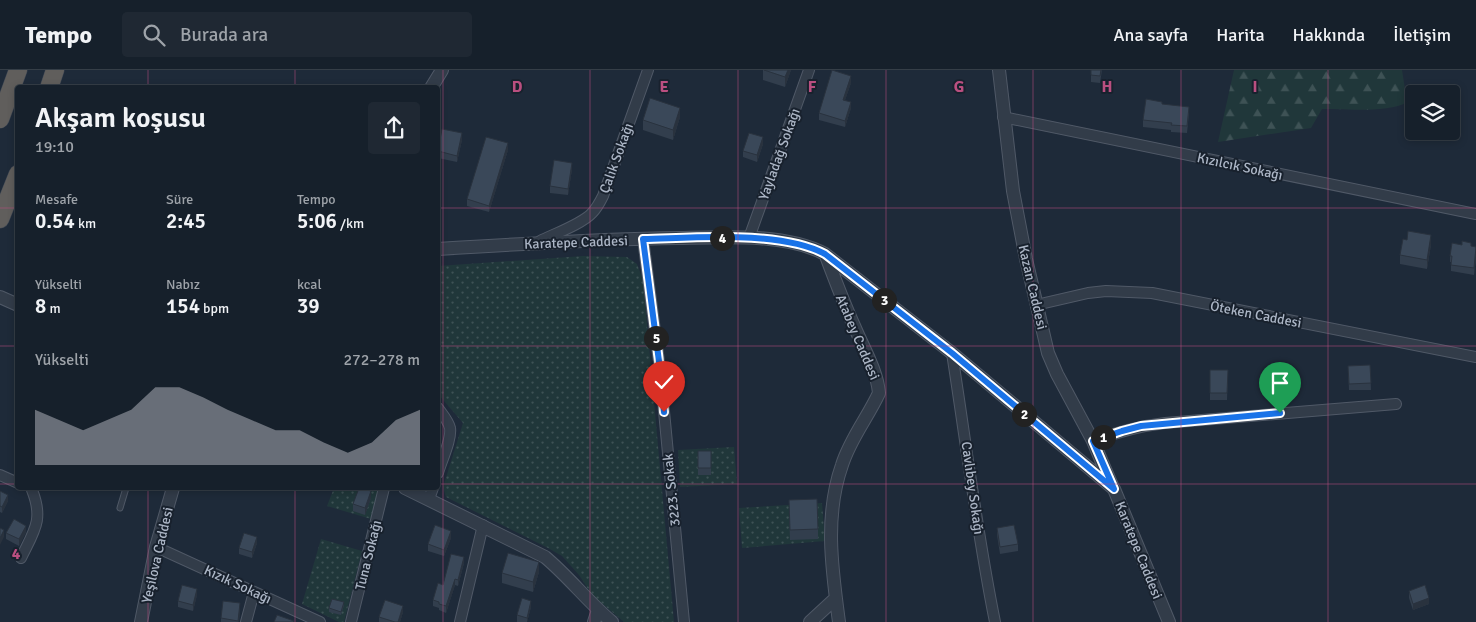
<!DOCTYPE html>
<html lang="tr">
<head>
<meta charset="utf-8">
<style>
  body { margin:0; font-family:Signika,sans-serif; background:#1f2833; color:#f1f3f6; height:100vh; display:flex; flex-direction:column; font-size:19px; white-space:nowrap }
  * { box-sizing:border-box; margin:0 }
  p { font-size:16px; color:#9ea3a9 }
  .icon { flex:none; width:28px; height:28px; fill:none; stroke:currentColor; stroke-width:2; stroke-linecap:round; stroke-linejoin:round }
  .map { position:relative; flex:1; overflow:hidden }
  .drawer { position:absolute; left:15px; top:15px; width:425px; height:405px; display:flex; flex-direction:column; background:#16202b; border-radius:5px; box-shadow:0 2px 8px #0003,0 0 0 1px #353e47 }
  .drawer>* { flex:none }
  .controls { position:absolute; left:1405px; top:15px; display:grid; gap:10px }
  .controls a { display:grid; place-items:center; width:55px; height:55px; border-radius:5px; background:#16202b; box-shadow:0 2px 8px #0003,0 0 0 1px #353e47; font-size:25px }
  .pin { position:absolute; display:grid; place-items:center; width:42px; height:42px; color:#fff; margin:-51px -21px; border-radius:50% 50% 50% 0; rotate:-45deg; box-shadow:0 0 5px #0007 }
  .pin .icon { rotate:45deg }
  .km { position:absolute; width:25px; height:25px; margin:-12px; border-radius:50%; background:#222; color:#fff; font-size:14px; line-height:25px; text-align:center }
  .round { display:grid; place-items:center; flex:none; width:52px; height:52px; border-radius:5px; background:#1f2833 }
  .summary { display:flex; align-items:center; justify-content:space-between; height:85px; padding:0 20px }
  h1 { font-size:28px; font-weight:600; line-height:38px }
  .stats { display:grid; grid-template-columns:repeat(3,1fr); gap:8px; height:85px; padding:5px 20px }
  .stats div { display:grid; align-content:center }
  .stats b { font-size:21px; font-weight:600 }
  .stats small { font-size:14px; font-weight:400 }
  .stats p { font-size:14px }
  .chart { height:140px; padding:10px 20px }
  .chart p { display:flex; justify-content:space-between }
  .chart svg { width:100%; height:90px; margin-top:5px; fill:#8c9099; opacity:.7 }
  header { display:flex; align-items:center; gap:30px; box-sizing:border-box; height:70px; padding:0 25px; background:#16202b; border-bottom:1px solid #353e47 }
  header strong { font-size:24px }
  nav { display:flex; gap:28px; margin-inline-start:auto; font-size:18px }
  .search { width:350px; height:45px; background:#1f2833; display:flex; align-items:center; gap:12px; box-sizing:border-box; padding:0 18px; border-radius:5px; color:#9ea3a9; font-size:19px }
  .map>svg:first-child { display:block }
</style>
</head>
<body>
<header>
<strong>Tempo</strong>
<div class="search"><svg class="icon" aria-label="search" viewBox="0 0 24 24"><circle cx="10" cy="10" r="6"/><path d="M15 15l6 6"/></svg>Burada ara</div>
<nav><a>Ana sayfa</a><a>Harita</a><a>Hakkında</a><a>İletişim</a></nav>
</header>
<div class="map">
<svg width="1476" height="552" viewBox="0 0 1476 552">
  <defs>
    <pattern id="green-dots" width="8" height="8" patternUnits="userSpaceOnUse" patternTransform="scale(1.25)"><rect width="8" height="8" fill="#20373a"/><path d="M2 2h.1M6 6h.1" fill="none" stroke="#3e5255" stroke-width="1.8" stroke-linecap="round"/></pattern>
    <pattern id="forest-firs" width="22" height="20" patternUnits="userSpaceOnUse" patternTransform="scale(1.25)"><rect width="22" height="20" fill="#20373a"/><path d="M5 1l3.5 6h-7zM16 11l3.5 6h-7z" fill="#3e5255"/></pattern>
  </defs>
  <rect width="100%" height="100%" fill="#1e2a39"/>
  <path fill="url(#green-dots)" d="M 583,186 L 627,187 L 637,194 L 643,210 L 674,552 L 624,552 L 592,525 L 579,505 L 562,486 L 548,478 L 446,427 L 443,417 L 463,353 L 438,324 L 438,196 Z
    M 734,377 L 737,414 L 680,417 L 678,380 Z
    M 334,418 L 378,418 L 379,422 L 371,449 L 327,436 Z
    M 822,433 L 825,471 L 742,478 L 739,438 Z
    M 321,469 L 362,481 L 344,552 L 339,552 L 302,534 Z"/>
  <path fill="url(#forest-firs)" d="M 1234,0 L 1402,0 L 1407,32 C 1390,43 1344,39 1322,39 L 1311,58 L 1218,72 Z"/>
  <g fill="none" stroke-linecap="round" stroke-linejoin="round">
    <defs>
      <path id="service" d="M 120,438 L 126,418"/>
      <path id="minor" d="M 1003,47 L 1476,144
        M 749,168 L 809,0
        M 643,169 L 660,299 L 684,552
        M 540,171 C 554,164 582,154 592,143 C 597,138 600,132 603,126 L 648,0
        M 1036,235 L 1088,223 L 1106,221 L 1152,223 L 1476,287
        M 952,283 C 966,373 977,463 995,552
        M 438,338 C 442,344 448,350 450,358 C 452,369 441,392 438,403
        M 1093,371 C 1117,362 1140,356 1165,353 L 1396,334
        M 0,405 L 18,413
        M 429,429 L 433,418
        M 156,477 L 320,552
        M 21,488 C 34,461 44,450 32,420
        M 246,552 L 254,522
        M 351,552 L 384,418
        M 460,552 L 483,455"/>
      <path id="tertiary" d="M 999,0 L 1013,121 L 1026,189 L 1048,283 L 1057,304 L 1093,371 L 1113,418
        M 431,18 L 442,0
        M 438,179 C 518,174 598,169 678,168 C 722,167 786,163 825,184 L 952,283 L 1114,419 L 1169,552
        M 826,186 C 835,210 844,234 855,258 C 864,279 877,301 879,323 C 868,347 850,369 842,395 C 824,446 832,500 839,552
        M 0,227 L 18,235
        M 405,418 L 545,487 C 569,507 588,532 612,552
        M 141,552 L 156,477 L 173,418
        M 594,552 L 598,540
        M 810,552 L 836,528"/>
      <path id="trunk" d="M 49,18 L 55,0
        M 0,49 L 18,0
        M 0,149 L 18,104"/>
    </defs>
    <use href="#service" stroke="#505967" stroke-width="7"/>
    <use href="#minor" stroke="#505967" stroke-width="12"/>
    <use href="#tertiary" stroke="#505967" stroke-width="14"/>
    <use href="#trunk" stroke="#3d4653" stroke-width="19"/>
    <use href="#service" stroke="#323c49" stroke-width="5"/>
    <use href="#minor" stroke="#323c49" stroke-width="10"/>
    <use href="#tertiary" stroke="#323c49" stroke-width="12"/>
    <use href="#trunk" stroke="#605e5c" stroke-width="18"/>
  </g>
  <path fill="#323e4d" d="M 763,0 L 791,0 L 785,17 L 763,10 Z
    M 1102,0 L 1100,13 L 1091,12 L 1091,5 Z
    M 851,13 L 845,30 L 851,38 L 845,57 L 819,50 L 819,43 Z
    M 1162,34 L 1189,43 L 1187,63 L 1171,62 L 1171,60 L 1143,57 L 1143,50 Z
    M 680,47 L 673,70 L 643,60 L 643,50 Z
    M 462,70 L 457,92 L 438,88 L 438,78 Z
    M 763,74 L 757,92 L 743,87 L 743,81 Z
    M 508,80 L 489,142 L 467,136 L 467,129 Z
    M 572,99 L 568,125 L 550,123 L 550,116 Z
    M 1407,170 L 1431,175 L 1427,199 L 1400,194 L 1400,185 Z
    M 1471,176 L 1476,177 L 1476,188 L 1474,205 L 1451,201 L 1451,192 L 1450,192 L 1450,186 Z
    M 1370,295 L 1371,320 L 1349,320 L 1348,296 Z
    M 1210,300 L 1228,300 L 1227,330 L 1210,330 Z
    M 698,381 L 711,381 L 711,405 L 698,405 Z
    M 0,421 L 8,431 L 2,443 L 0,442 Z
    M 371,428 L 365,445 L 353,441 L 353,434 Z
    M 789,440 L 818,459 L 818,469 L 790,470 Z
    M 997,458 L 1018,474 L 1018,481 L 1000,484 L 997,465 Z
    M 26,462 L 19,476 L 6,469 L 6,463 Z
    M 451,468 L 444,486 L 428,481 L 428,474 Z
    M 257,473 L 252,488 L 239,484 L 239,478 Z
    M 464,493 L 458,516 L 455,515 L 446,543 L 439,540 L 439,538 L 433,536 L 433,530 L 443,515 Z
    M 539,502 L 533,522 L 502,513 L 502,503 Z
    M 1409,521 L 1429,534 L 1413,540 L 1409,528 Z
    M 197,525 L 193,541 L 178,537 L 178,531 Z
    M 344,535 L 341,545 L 329,542 L 329,538 Z
    M 531,537 L 527,552 L 517,552 L 517,545 Z
    M 240,540 L 239,552 L 221,552 L 221,548 Z
    M 403,542 L 400,552 L 379,552 L 379,547 Z"/>
  <path fill="#29323e" d="M 788,0 L 791,0 L 785,17 L 785,7 Z
    M 851,6 L 851,13 L 843,36 L 843,30 Z
    M 851,32 L 851,38 L 845,57 L 845,51 Z
    M 680,38 L 680,47 L 673,70 L 673,60 Z
    M 462,63 L 462,70 L 457,92 L 457,86 Z
    M 763,67 L 763,74 L 757,92 L 757,85 Z
    M 508,73 L 508,80 L 489,142 L 489,136 Z
    M 572,93 L 572,99 L 568,125 L 568,119 Z
    M 1431,165 L 1431,175 L 1427,199 L 1427,190 Z
    M 1476,181 L 1476,188 L 1474,205 L 1474,198 Z
    M 371,421 L 371,428 L 365,445 L 365,438 Z
    M 8,425 L 8,431 L 2,443 L 2,437 Z
    M 26,456 L 26,462 L 19,476 L 19,469 Z
    M 4,460 L 4,467 L 0,475 L 0,468 Z
    M 451,461 L 451,468 L 444,486 L 444,480 Z
    M 257,467 L 257,473 L 252,488 L 252,482 Z
    M 464,487 L 464,493 L 458,516 L 458,510 Z
    M 539,492 L 539,502 L 533,522 L 533,512 Z
    M 455,509 L 455,515 L 446,543 L 446,536 Z
    M 197,519 L 197,525 L 193,541 L 193,535 Z
    M 1429,528 L 1429,534 L 1413,540 L 1413,534 Z
    M 531,531 L 531,537 L 527,552 L 527,548 Z
    M 240,533 L 240,540 L 239,552 L 238,552 Z
    M 403,536 L 403,542 L 400,552 L 398,552 Z"/>
  <path fill="#3a4859" stroke="#29323e" d="M 764,0 L 788,0 L 785,7 Z
    M 832,0 L 851,6 L 843,30 L 851,32 L 845,51 L 819,43 Z
    M 1091,0 L 1101,0 L 1100,6 L 1091,5 Z
    M 650,28 L 680,38 L 673,60 L 643,50 Z
    M 1146,29 L 1162,32 L 1162,34 L 1189,37 L 1187,56 L 1171,55 L 1172,53 L 1143,50 Z
    M 442,59 L 462,63 L 457,86 L 438,81 Z
    M 749,63 L 763,67 L 757,85 L 743,81 Z
    M 486,67 L 508,73 L 489,136 L 467,129 Z
    M 554,90 L 572,93 L 568,119 L 550,116 Z
    M 1408,161 L 1431,165 L 1427,190 L 1400,185 L 1403,169 L 1407,170 Z
    M 1462,171 L 1471,173 L 1471,176 L 1476,177 L 1474,198 L 1451,195 L 1452,186 L 1450,186 L 1452,173 L 1462,175 Z
    M 1370,295 L 1371,313 L 1349,314 L 1348,296 Z
    M 1210,300 L 1228,300 L 1227,323 L 1210,323 Z
    M 698,381 L 711,381 L 711,398 L 698,398 Z
    M 359,418 L 371,421 L 365,438 L 353,434 Z
    M 0,421 L 8,425 L 2,437 L 0,436 Z
    M 817,429 L 818,459 L 790,460 L 789,430 Z
    M 14,449 L 26,456 L 19,469 L 6,463 Z
    M 435,455 L 451,461 L 444,480 L 428,474 Z
    M 1014,455 L 1018,474 L 1000,477 L 997,458 Z
    M 0,458 L 4,460 L 0,468 Z
    M 244,463 L 257,467 L 252,482 L 239,478 Z
    M 508,483 L 539,492 L 533,512 L 502,503 Z
    M 451,484 L 464,487 L 458,510 L 455,509 L 446,536 L 439,534 L 439,532 L 433,530 L 438,513 L 443,515 Z
    M 182,515 L 197,519 L 193,535 L 178,531 Z
    M 1425,515 L 1429,528 L 1413,534 L 1409,521 Z
    M 522,528 L 531,531 L 527,548 L 517,545 Z
    M 332,529 L 344,532 L 341,542 L 329,538 Z
    M 385,530 L 403,536 L 398,552 L 395,552 L 379,547 Z
    M 223,531 L 240,533 L 238,551 L 221,548 Z
    M 277,545 L 294,551 L 293,552 L 274,552 Z"/>
  <g fill="none" stroke-linecap="round" stroke-linejoin="round">
    <defs>
      <path id="route" d="M 664,342 L 660,299 L 643,169 C 693,168 780,160 825,184 L 952,283 L 1114,419 L 1093,371 L 1122,361 L 1141,356 L 1280,343"/>
    </defs>
    <use href="#route" stroke="#fff" stroke-width="10"/>
    <use href="#route" stroke="#1a73e8" stroke-width="6"/>
  </g>
  <path fill="none" stroke="#ba4f80" stroke-width="1" stroke-opacity="0.55" d="M 148,0 L 148,18M 295,0 L 295,18M 443,0 L 443,552M 590,0 L 590,552M 738,0 L 738,552M 886,0 L 886,552M 1033,0 L 1033,552M 1181,0 L 1181,552M 1328,0 L 1328,552M 0,138 L 18,138M 438,138 L 1476,138M 0,276 L 18,276M 438,276 L 1476,276M 0,414 L 18,414M 438,414 L 1476,414M 148,418 L 148,552M 295,418 L 295,552"/>
  <g text-anchor="middle" stroke-width="4" stroke-linejoin="round" paint-order="stroke">
    <g font-size="14" fill="#acb6c6" stroke="#18212d">
      <text transform="translate(779 84) rotate(-70)" y="5">Yayladağ Sokağı</text>
      <text transform="translate(616 88) rotate(-70)" y="5">Çalık Sokağı</text>
      <text transform="translate(1240 96) rotate(12)" y="5">Kızılcık Sokağı</text>
      <text transform="translate(576 172) rotate(-2)" y="5">Karatepe Caddesi</text>
      <text transform="translate(1033 217) rotate(77)" y="5">Kazan Caddesi</text>
      <text transform="translate(1256 244) rotate(11)" y="5">Öteken Caddesi</text>
      <text transform="translate(858 267) rotate(67)" y="5">Atabey Caddesi</text>
      <text transform="translate(973 418) rotate(82)" y="5">Cavlıbey Sokağı</text>
      <text transform="translate(671 420) rotate(-96)" y="5">3223. Sokak</text>
      <text transform="translate(1139 480) rotate(68)" y="5">Karatepe Caddesi</text>
      <text transform="translate(157 485) rotate(-77)" y="5">Yeşilova Caddesi</text>
      <text transform="translate(368 485) rotate(-76)" y="5">Tuna Sokağı</text>
      <text transform="translate(238 514) rotate(25)" y="5">Kızık Sokağı</text>
    </g>
  </g>
  <g font-size="16" text-anchor="middle" font-weight="bold" fill="#ba4f80" stroke="#18212d" stroke-width="4" stroke-linejoin="round" paint-order="stroke">
    <text x="517" y="22">D</text>
    <text x="664" y="22">E</text>
    <text x="812" y="22">F</text>
    <text x="959" y="22">G</text>
    <text x="1107" y="22">H</text>
    <text x="1255" y="22">I</text>
    <text x="16" y="489">4</text>
  </g>
</svg>
<div class="controls">
<a><svg class="icon" aria-label="layers" viewBox="0 0 24 24"><path d="M12 4l9 5-9 5-9-5zM3 14l9 5 9-5"/></svg></a>
</div>
<div class="pin" style="left:1280px;top:343px;background:#1e9e55"><svg class="icon" aria-label="arrive" viewBox="0 0 24 24"><path d="M6 21V4h12l-3 4 3 4H6"/></svg></div>
<div class="pin" style="left:664px;top:342px;background:#d93025"><svg class="icon" aria-label="check" viewBox="0 0 24 24"><path d="M5 12l5 5 9-10"/></svg></div>
<b class="km" style="left:1103px;top:367px">1</b>
<b class="km" style="left:1024px;top:344px">2</b>
<b class="km" style="left:884px;top:230px">3</b>
<b class="km" style="left:722px;top:168px">4</b>
<b class="km" style="left:656px;top:268px">5</b>
<section class="drawer">
<div class="summary"><div><h1>Akşam koşusu</h1><p>19:10</p></div><a class="round"><svg class="icon" aria-label="share" viewBox="0 0 24 24"><path d="M12 15V3M7 8l5-5 5 5M5 13v7h14v-7"/></svg></a></div>
<div class="stats">
<div><p>Mesafe</p><b>0.54<small> km</small></b></div>
<div><p>Süre</p><b>2:45</b></div>
<div><p>Tempo</p><b>5:06<small> /km</small></b></div>
</div>
<div class="stats">
<div><p>Yükselti</p><b>8<small> m</small></b></div>
<div><p>Nabız</p><b>154<small> bpm</small></b></div>
<div><p>kcal</p><b>39</b></div>
</div>
<div class="chart"><p><span>Yükselti</span>272–278 m</p>
<svg viewBox="0 0 160 44" preserveAspectRatio="none"><path d="M0 44V17L10 22L20 27L30 22L40 17L50 6L60 6L70 11L80 17L90 22L100 27L110 27L120 33L130 38L140 33L150 22L160 17V44z"/></svg>
</div>
</section>
</div>
</body>
</html>
